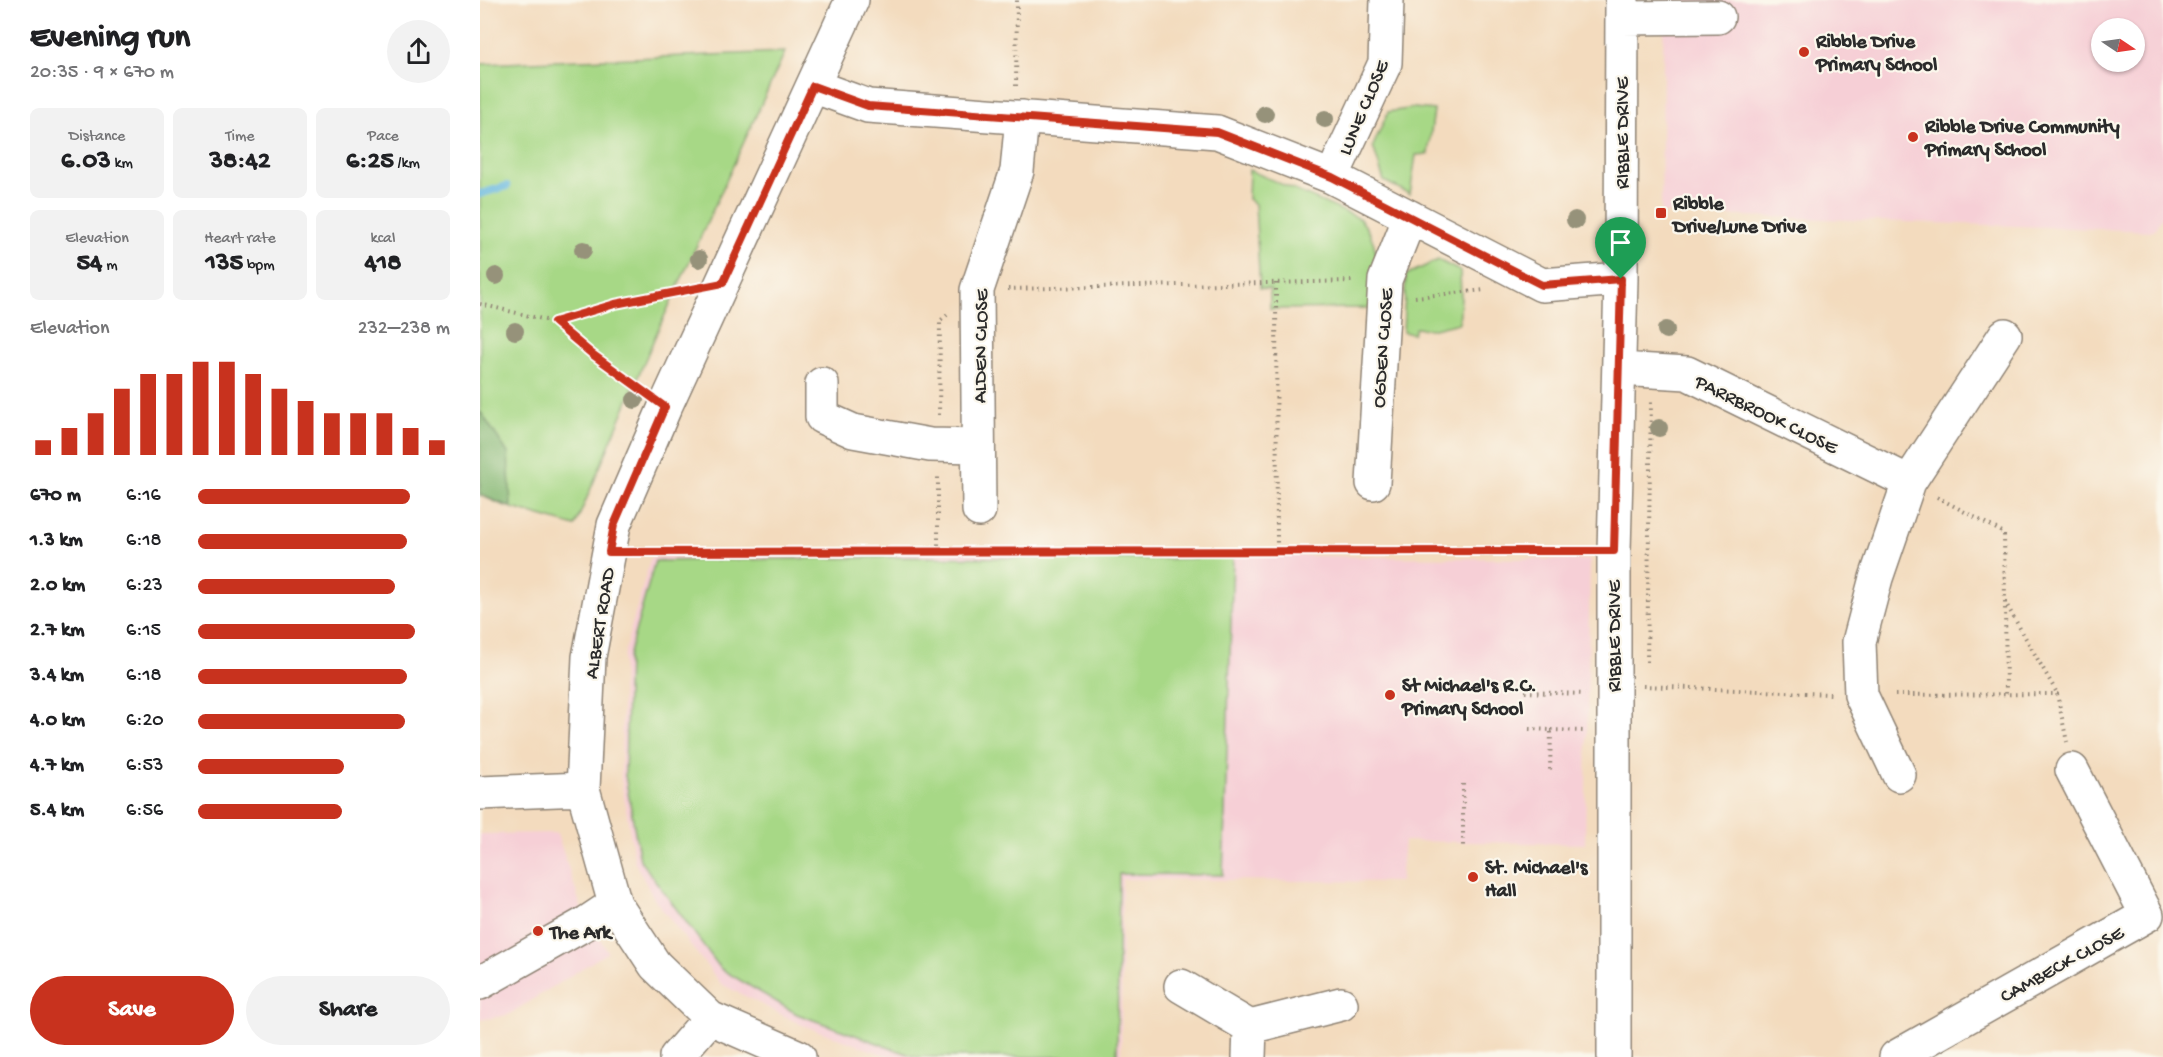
<!DOCTYPE html>
<html lang="en">
<head>
<meta charset="utf-8">
<style>
  body { margin:0; font-family:"Gochi Hand",sans-serif; background:#f2f2f2; color:#202124; height:100vh; display:flex; flex-direction:column; font-size:22px; white-space:nowrap }
  * { box-sizing:border-box; margin:0 }
  p { font-size:20px; color:#757577 }
  .icon { flex:none; width:33px; height:33px; fill:none; stroke:currentColor; stroke-width:2; stroke-linecap:round; stroke-linejoin:round }
  .map { position:relative; flex:1; overflow:hidden }
  .sheet { display:flex; flex-direction:column; background:#fff; width:480px }
  .sheet>* { flex:none }
  .needle { width:39px; rotate:103deg }
  .buttons { position:absolute; left:1611px; top:18px; display:grid; gap:12px }
  .buttons a { display:grid; place-items:center; width:54px; height:54px; border-radius:50%; background:#fff; box-shadow:0 2px 4px #0004; font-size:30px }
  .pin { position:absolute; display:grid; place-items:center; width:51px; height:51px; color:#fff; margin:-62px -26px; border-radius:50% 50% 50% 0; rotate:-45deg; box-shadow:0 0 6px #0007 }
  .pin .icon { rotate:45deg }
  .round { display:grid; place-items:center; flex:none; width:63px; height:63px; border-radius:32px; background:#f2f2f2 }
  .head { display:flex; align-items:center; justify-content:space-between; height:102px; padding:0 30px }
  h1 { font-size:33px; font-weight:700; line-height:45px }
  .stats { display:grid; grid-template-columns:repeat(3,1fr); gap:9px; height:102px; padding:6px 30px }
  .stats div { display:grid; align-content:center; border-radius:9px; background:#f2f2f2; text-align:center }
  .stats b { font-size:26px; font-weight:700 }
  .stats small { font-size:16px; font-weight:400 }
  .stats p { font-size:16px }
  .chart { height:168px; padding:12px 30px }
  .chart p { display:flex; justify-content:space-between }
  .chart svg { width:100%; height:108px; margin-top:6px; stroke:#c8321e; stroke-width:6 }
  .cta { display:flex; gap:12px; margin-top:auto; padding:12px 30px }
  .cta a { flex:1; height:69px; border-radius:36px; background:#c8321e; color:#fff; font-size:24px; font-weight:700; line-height:69px; text-align:center }
  .cta a+a { background:#f2f2f2; color:#202124 }
  ul { padding:0 30px; list-style:none; font-size:20px }
  li { display:grid; grid-template-columns:96px 72px 1fr; align-items:center; height:45px }
  li i { height:15px; border-radius:8px; background:#c8321e }
  main { display:flex; flex:1; min-height:0 }
  .map>svg:first-child { display:block }
</style>
</head>
<body>
<main>
<section class="sheet">
<div class="head"><div><h1>Evening run</h1><p>20:35 · 9 × 670 m</p></div><a class="round"><svg class="icon" aria-label="share" viewBox="0 0 24 24"><path d="M12 15V3M7 8l5-5 5 5M5 13v7h14v-7"/></svg></a></div>
<div class="stats">
<div><p>Distance</p><b>6.03<small> km</small></b></div>
<div><p>Time</p><b>38:42</b></div>
<div><p>Pace</p><b>6:25<small> /km</small></b></div>
</div>
<div class="stats">
<div><p>Elevation</p><b>54<small> m</small></b></div>
<div><p>Heart rate</p><b>135<small> bpm</small></b></div>
<div><p>kcal</p><b>418</b></div>
</div>
<div class="chart"><p><span>Elevation</span>232–238 m</p>
<svg viewBox="0 0 160 44" preserveAspectRatio="none"><path d="M5 44V38M15 44V33M25 44V27M35 44V17M45 44V11M55 44V11M65 44V6M75 44V6M85 44V11M95 44V17M105 44V22M115 44V27M125 44V27M135 44V27M145 44V33M155 44V38"/></svg>
</div>
<ul>
<li><b>670 m</b>6:16<i style="width:84%"></i></li>
<li><b>1.3 km</b>6:18<i style="width:83%"></i></li>
<li><b>2.0 km</b>6:23<i style="width:78%"></i></li>
<li><b>2.7 km</b>6:15<i style="width:86%"></i></li>
<li><b>3.4 km</b>6:18<i style="width:83%"></i></li>
<li><b>4.0 km</b>6:20<i style="width:82%"></i></li>
<li><b>4.7 km</b>6:53<i style="width:58%"></i></li>
<li><b>5.4 km</b>6:56<i style="width:57%"></i></li>
</ul>
<div class="cta"><a>Save</a><a>Share</a></div>
</section>
<div class="map">
<svg width="1683" height="1057" viewBox="0 0 1683 1057">
  <rect width="100%" height="100%" fill="#fbf7ec"/>
  <filter id="ink" filterUnits="userSpaceOnUse"><feTurbulence type="fractalNoise" baseFrequency=".0167" numOctaves="2"/><feDisplacementMap in="SourceGraphic" scale="12" xChannelSelector="R" yChannelSelector="G"/><feConvolveMatrix kernelMatrix="1 2 1 2 8 2 1 2 1" color-interpolation-filters="sRGB"/></filter>
  <filter id="wash" filterUnits="userSpaceOnUse"><feTurbulence type="fractalNoise" baseFrequency=".008" numOctaves="4" result="noise"/><feDisplacementMap in="SourceGraphic" scale="24" xChannelSelector="R" yChannelSelector="G"/><feGaussianBlur stdDeviation="1.35" result="paint"/><feColorMatrix in="noise" values="0 0 0 0 0 0 0 0 0 0 0 0 0 0 0 0 0 1.4 0 .05"/><feComposite in="paint" operator="in"/></filter>
  <g filter="url(#wash)">
    <rect width="100%" height="100%" fill="#f3dbbe"/>
    <path fill="#f6cfd6" fill-rule="evenodd" d="M 1184,0 L 1683,0 L 1683,214 L 1674,231 L 1181,213 ZM 1622,28 L 1654,28 L 1654,62 L 1622,62 Z
      M 458,551 L 1110,560 L 1105,844 L 924,841 L 920,882 L 642,879 L 641,1057 L 410,1057 L 322,1025 L 241,984 L 175,900 L 155,863 L 141,778 L 143,657 L 171,557 Z
      M 77,833 L 102,910 L 128,952 L 28,1015 L 0,1020 L 0,834 Z"/>
    <path fill="#a7d886" stroke="#698258" stroke-width="1.5" d="M 305,52 L 174,339 L 95,526 L 22,505 L 0,495 L 0,64 Z
      M 934,108 L 954,110 L 948,154 L 936,155 L 930,194 L 904,181 L 893,146 L 908,112 Z
      M 769,170 L 879,218 C 904,245 896,275 894,308 L 790,309 L 790,289 L 780,288 L 775,204 L 768,199 Z
      M 958,260 L 980,271 L 981,298 L 979,323 L 954,329 L 935,328 L 933,334 L 923,332 L 926,275 Z
      M 419,557 L 688,559 L 753,557 L 743,875 L 639,874 L 637,1057 L 436,1057 L 317,1014 L 241,969 L 160,860 L 145,775 L 148,657 L 175,561 Z"/>
    <path fill="#85b873" stroke="#58724f" stroke-width="1.5" d="M 0,411 L 28,453 L 31,507 L 0,495 Z"/>
    <g fill="none" stroke-linecap="round" stroke-linejoin="round">
      <path stroke="#63b7df" stroke-width="8" d="M 0,194 L 27,186"/>
    </g>
  </g>
  <g filter="url(#ink)">
    <g fill="none" stroke-linecap="round" stroke-linejoin="round">
      <defs>
        <path id="minor" d="M 1142,18 L 1238,17
          M 333,86 L 388,106 L 737,132 L 852,177 L 1062,285 L 1141,279
          M 852,177 L 905,63 L 907,0
          M 1139,369 L 1207,373 L 1429,482
          M 342,384 L 342,417 L 373,431 L 450,445 L 498,446
          M 893,483 L 905,280 L 930,217
          M 499,510 L 497,290 L 537,171 L 542,117
          M 1419,775 L 1381,695 L 1379,642 L 1396,578 L 1429,482 L 1525,335
          M 0,793 L 103,789
          M 0,983 L 108,922 L 135,904
          M 701,986 L 770,1027 L 861,1004
          M 196,1057 L 230,1018
          M 319,1057 L 230,1018 L 175,965 L 135,904 L 103,789 L 109,657 L 134,525 L 185,407 L 372,0
          M 769,1057 L 770,1027
          M 1134,1057 L 1134,551 L 1141,279 L 1142,0
          M 1416,1057 L 1667,915 L 1592,770"/>
      </defs>
      <use href="#minor" stroke="#8f8374" stroke-width="36"/>
      <path stroke="#8f8374" stroke-width="4" stroke-dasharray="1.5 4.5" stroke-linecap="butt" d="M 536,86 L 537,0
        M 796,283 L 797,551
        M 528,289 L 874,281
        M 935,297 L 1005,290
        M 0,304 L 74,322
        M 160,389 L 74,322 L 135,304 L 206,291
        M 459,415 L 460,321 L 467,315
        M 1457,497 L 1524,533 L 1525,602 L 1577,693
        M 458,551 L 458,474
        M 160,552 L 1103,551
        M 1525,602 L 1526,694
        M 1167,662 L 1171,400
        M 1163,686 L 1351,694
        M 1045,692 L 1105,694
        M 1415,695 L 1577,694 L 1587,742
        M 1049,729 L 1071,730 L 1070,771
        M 1071,730 L 1106,731
        M 983,784 L 983,846"/>
      <use href="#minor" stroke="#fff" stroke-width="33"/>
    </g>
    <g fill="#96927a">
      <circle cx="785" cy="114" r="9"/>
      <circle cx="845" cy="119" r="9"/>
      <circle cx="1095" cy="220" r="9"/>
      <circle cx="103" cy="250" r="9"/>
      <circle cx="219" cy="259" r="9"/>
      <circle cx="16" cy="276" r="9"/>
      <circle cx="1186" cy="330" r="9"/>
      <circle cx="35" cy="331" r="9"/>
      <circle cx="155" cy="400" r="9"/>
      <circle cx="1179" cy="428" r="9"/>
    </g>
  </g>
  <g fill="none" stroke-linecap="round" stroke-linejoin="round" filter="url(#ink)">
    <defs>
      <path id="route" d="M 333,86 L 388,106 L 737,132 L 852,177 L 1062,285 L 1141,279 L 1134,551 L 129,552 L 134,525 L 185,407 L 112,354 L 74,322 L 135,304 L 243,283 Z"/>
    </defs>
    <use href="#route" stroke="#fff" stroke-width="12"/>
    <use href="#route" stroke="#c8321e" stroke-width="8"/>
  </g>
  <g fill="#c8321e" stroke="#fbf7ec" stroke-width="2">
    <circle cx="1324" cy="52" r="6"/>
    <circle cx="1433" cy="137" r="6"/>
    <rect x="1175" y="207" width="12" height="12" rx="3"/>
    <circle cx="910" cy="695" r="6"/>
    <circle cx="993" cy="877" r="6"/>
    <circle cx="58" cy="931" r="6"/>
  </g>
  <g text-anchor="middle" stroke-width="4.5" stroke-linejoin="round" paint-order="stroke">
    <g font-size="20" font-weight="bold" fill="#2b2b2b" stroke="#fbf7ec" text-anchor="start">
      <text x="1336" y="47">Ribble Drive<tspan x="1336" dy="23">Primary School</tspan></text>
      <text x="1445" y="132">Ribble Drive Community<tspan x="1445" dy="23">Primary School</tspan></text>
      <text x="1193" y="209">Ribble<tspan x="1193" dy="23">Drive/Lune Drive</tspan></text>
      <text x="922" y="691">St Michael's R.C.<tspan x="922" dy="23">Primary School</tspan></text>
      <text x="1005" y="873">St. Michael's<tspan x="1005" dy="23">Hall</tspan></text>
      <text x="70" y="938">The Ark</text>
    </g>
    <g font-size="20" fill="#2b2b2b" stroke="#fbf7ec">
      <text transform="translate(882 107) rotate(-67)" y="7">LUNE CLOSE</text>
      <text transform="translate(1141 133) rotate(-90)" y="7">RIBBLE DRIVE</text>
      <text transform="translate(499 346) rotate(-89)" y="7">ALDEN CLOSE</text>
      <text transform="translate(901 348) rotate(-86)" y="7">OGDEN CLOSE</text>
      <text transform="translate(1287 413) rotate(26)" y="7">PARRBROOK CLOSE</text>
      <text transform="translate(118 623) rotate(-81)" y="7">ALBERT ROAD</text>
      <text transform="translate(1133 636) rotate(-90)" y="7">RIBBLE DRIVE</text>
      <text transform="translate(1581 963) rotate(-29)" y="7">CAMBECK CLOSE</text>
    </g>
  </g>
</svg>
<div class="buttons">
<a><svg class="needle" viewBox="-14 -14 28 28"><path d="M0-13l5 13h-10z" fill="#e53935"/><path d="M0 13l5-13h-10z" fill="#757577"/></svg></a>
</div>
<div class="pin" style="left:1141px;top:279px;background:#1e9e55"><svg class="icon" aria-label="arrive" viewBox="0 0 24 24"><path d="M6 21V4h12l-3 4 3 4H6"/></svg></div>
</div>
</main>
</body>
</html>
